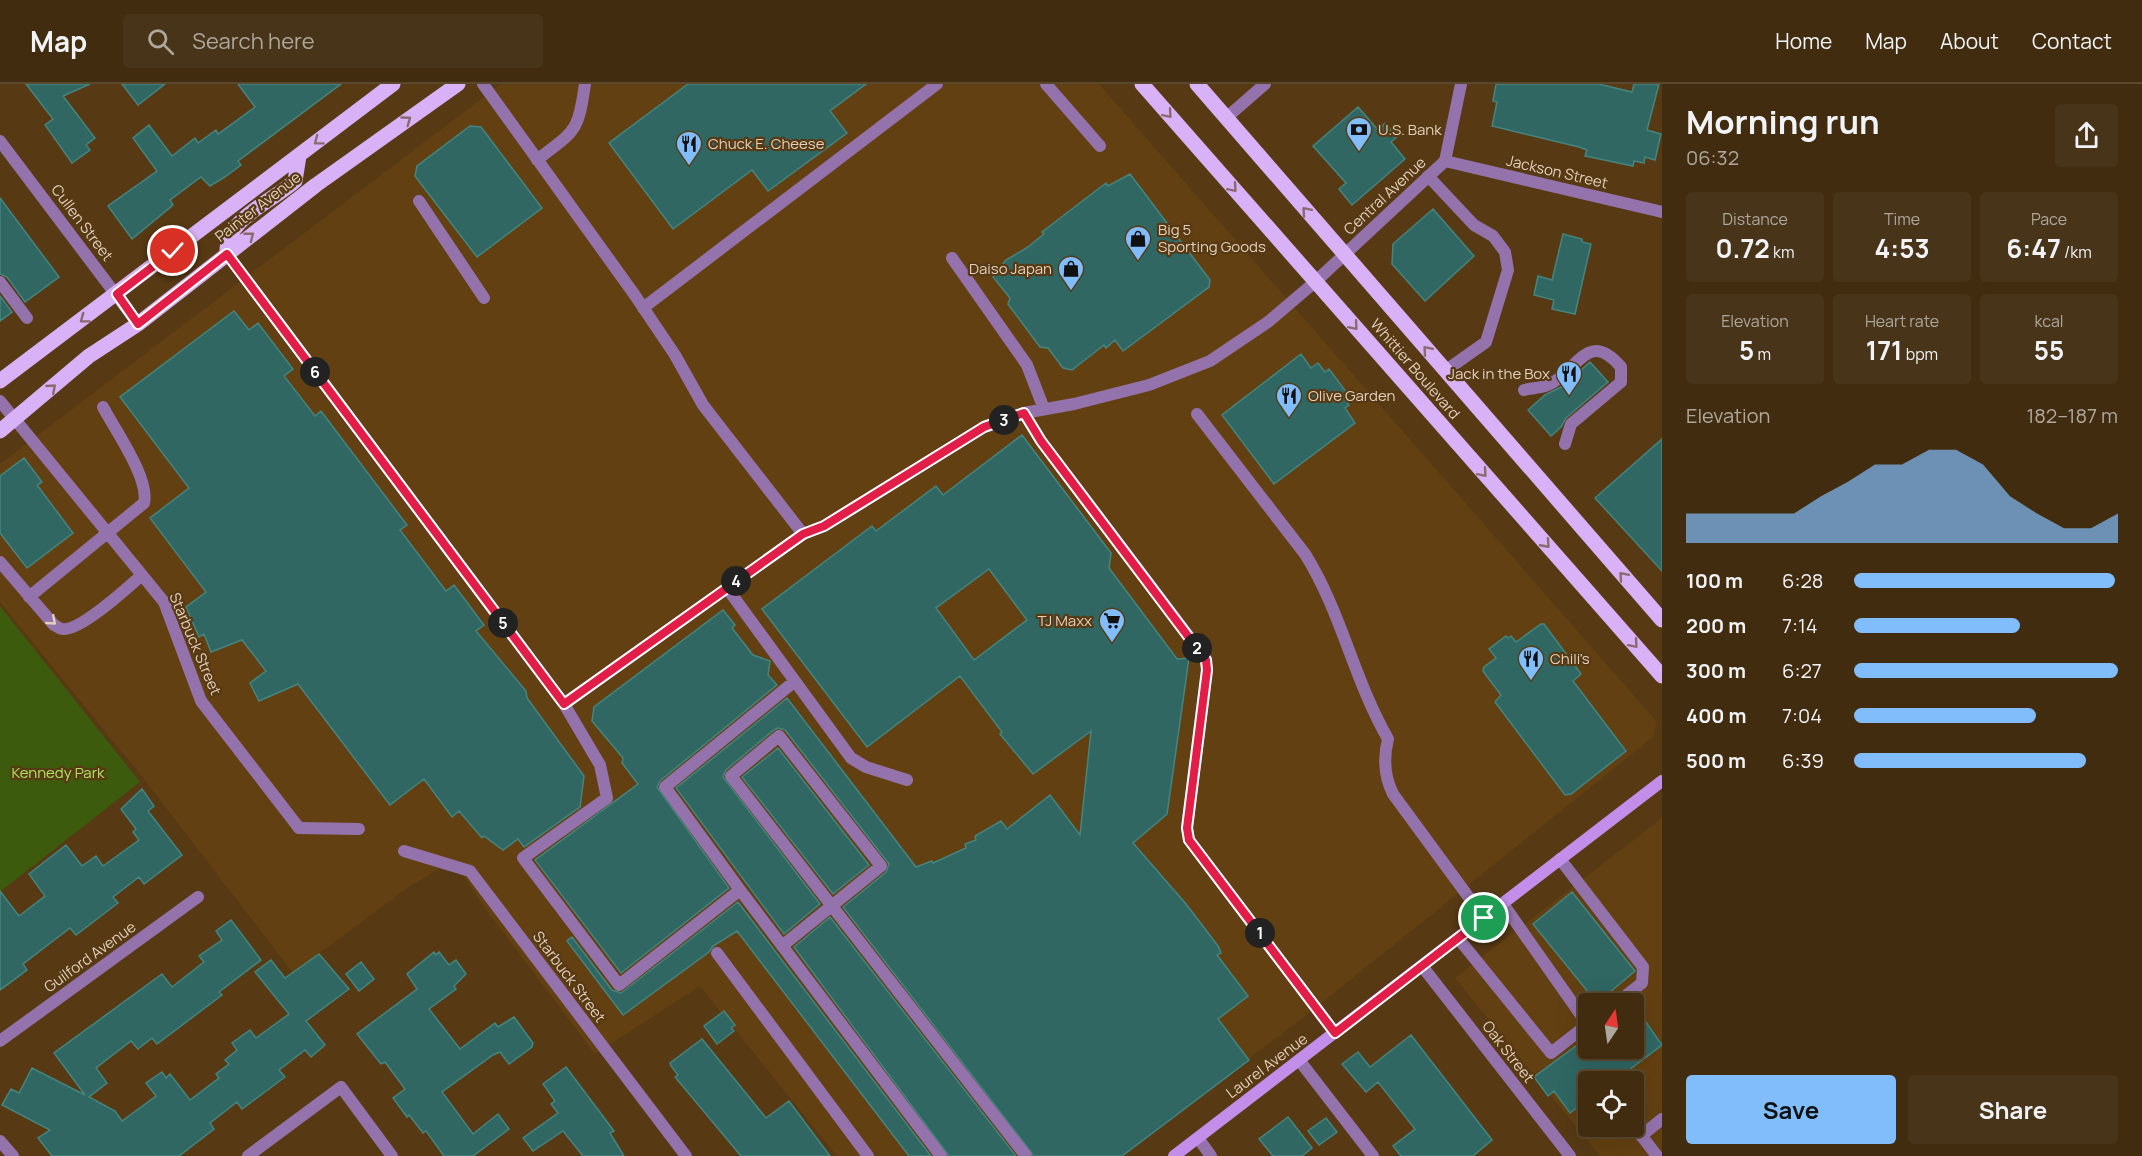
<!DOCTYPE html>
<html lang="en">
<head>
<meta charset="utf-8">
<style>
  body { margin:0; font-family:Manrope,sans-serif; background:#483418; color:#f1f3f6; height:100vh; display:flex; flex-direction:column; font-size:22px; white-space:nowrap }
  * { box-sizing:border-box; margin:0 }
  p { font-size:20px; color:#aea79e }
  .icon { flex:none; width:33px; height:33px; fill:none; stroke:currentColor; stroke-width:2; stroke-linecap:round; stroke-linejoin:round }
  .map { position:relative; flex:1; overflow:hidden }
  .side { display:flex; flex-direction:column; background:#412c0f; width:480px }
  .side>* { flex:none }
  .needle { width:39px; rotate:13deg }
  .fabs { position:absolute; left:1578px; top:909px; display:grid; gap:12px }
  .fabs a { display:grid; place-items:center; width:66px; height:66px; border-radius:6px; background:#412c0f; box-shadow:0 6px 24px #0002,0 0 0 2px #5a482f; font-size:30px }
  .pin { position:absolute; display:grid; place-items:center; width:51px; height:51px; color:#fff; margin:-26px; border:3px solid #fff; border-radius:50%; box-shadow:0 2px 6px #0007 }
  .km { position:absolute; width:30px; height:30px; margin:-15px; border-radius:50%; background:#222; color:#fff; font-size:16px; line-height:30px; text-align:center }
  .round { display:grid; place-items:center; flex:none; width:63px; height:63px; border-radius:6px; background:#483418 }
  .headline { display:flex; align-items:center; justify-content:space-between; height:102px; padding:0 24px }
  h1 { font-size:33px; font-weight:700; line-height:45px }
  .stats { display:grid; grid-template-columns:repeat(3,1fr); gap:9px; height:102px; padding:6px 24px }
  .stats div { display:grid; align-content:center; border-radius:6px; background:#483418; text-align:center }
  .stats b { font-size:26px; font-weight:700 }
  .stats small { font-size:16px; font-weight:400 }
  .stats p { font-size:16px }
  .chart { height:168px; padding:12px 24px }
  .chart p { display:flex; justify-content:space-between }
  .chart svg { width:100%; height:108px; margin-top:6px; fill:#80bdfa; opacity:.7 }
  .primary-button { display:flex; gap:12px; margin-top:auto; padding:12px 24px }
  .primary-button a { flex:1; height:69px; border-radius:6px; background:#80bdfa; color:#111; font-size:24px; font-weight:700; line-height:69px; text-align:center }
  .primary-button a+a { background:#483418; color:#f1f3f6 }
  ul { padding:0 24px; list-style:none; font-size:20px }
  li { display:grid; grid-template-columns:96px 72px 1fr; align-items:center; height:45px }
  li i { height:15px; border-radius:8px; background:#80bdfa }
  header { display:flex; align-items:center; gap:36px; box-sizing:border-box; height:84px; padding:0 30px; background:#412c0f; border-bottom:2px solid #5a482f }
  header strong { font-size:28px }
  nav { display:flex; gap:33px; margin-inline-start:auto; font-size:21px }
  .search { width:420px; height:54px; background:#483418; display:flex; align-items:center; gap:15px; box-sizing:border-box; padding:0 21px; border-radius:6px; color:#aea79e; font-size:22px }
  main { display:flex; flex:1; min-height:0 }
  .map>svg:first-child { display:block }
</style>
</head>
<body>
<header>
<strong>Map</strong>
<div class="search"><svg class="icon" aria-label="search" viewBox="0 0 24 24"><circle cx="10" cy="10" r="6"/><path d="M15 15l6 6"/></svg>Search here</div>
<nav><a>Home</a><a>Map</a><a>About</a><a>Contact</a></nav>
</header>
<main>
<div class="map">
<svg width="1662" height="1072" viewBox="0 0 1662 1072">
  <rect width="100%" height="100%" fill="#573a14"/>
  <path fill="#634011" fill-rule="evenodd" d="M 501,0 L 1099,0 L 1657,638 L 1653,653 L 1295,940 L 1118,1072 L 837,1072 L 700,902 L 595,970 L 487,827 L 461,788 L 444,782 L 407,804 L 293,889 L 144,695 L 0,518 L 0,380 Z
    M 1662,734 L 1662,1072 L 1600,1072 L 1455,894 ZM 1588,920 L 1634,920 L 1634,964 L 1588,964 ZM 1588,998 L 1634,998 L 1634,1042 L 1588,1042 Z"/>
  <path fill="#3c5b0d" d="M 0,522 L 140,698 L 1,807 L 0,806 Z"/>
  <path fill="#306763" stroke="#448580" stroke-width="1.5" fill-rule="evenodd" d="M 26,0 L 90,0 L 63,12 L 95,54 L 86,61 L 90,66 L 72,79 L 45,41 L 53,35 Z
    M 122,0 L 165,0 L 138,21 Z
    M 238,0 L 341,0 L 238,77 L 241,81 L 225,93 L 210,102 L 201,93 L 170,116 L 173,121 L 132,155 L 108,122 L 157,87 L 133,54 L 149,41 L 172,72 L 195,54 L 198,59 L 216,46 L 218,50 L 255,23 Z
    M 688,0 L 866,0 L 830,27 L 847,49 L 768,107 L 752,86 L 673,145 L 609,59 Z
    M 1496,0 L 1599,0 L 1632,8 L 1634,0 L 1659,0 L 1647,46 L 1661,50 L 1655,76 L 1645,73 L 1644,79 L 1634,77 L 1633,82 L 1585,72 L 1587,66 L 1579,63 L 1492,42 L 1497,18 L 1493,17 Z
    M 1358,23 L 1378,46 L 1385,39 L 1397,53 L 1391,58 L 1405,75 L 1352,121 L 1339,105 L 1346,99 L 1313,62 Z
    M 470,42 L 481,43 L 542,124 L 477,173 L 415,92 L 417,82 Z
    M 1130,90 L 1210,196 L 1209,203 L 1123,267 L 1115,256 L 1106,264 L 1104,261 L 1072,286 L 1063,284 L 1048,264 L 1040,263 L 1008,220 L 1010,214 L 993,193 L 1004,185 L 1001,182 L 1006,176 L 1028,163 L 1044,150 L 1042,148 L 1106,99 L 1108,102 Z
    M 0,114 L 59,193 L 25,218 L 7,193 L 0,190 Z
    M 1433,125 L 1474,172 L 1425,217 L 1392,180 L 1393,160 Z
    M 1563,150 L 1582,155 L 1582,158 L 1591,160 L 1575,230 L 1552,225 L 1554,216 L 1534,211 L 1538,192 L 1552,196 Z
    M 0,212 L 12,228 L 0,237 Z
    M 234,227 L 249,246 L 258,239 L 293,285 L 284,292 L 315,332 L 321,327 L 407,441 L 400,446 L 446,507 L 454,501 L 484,541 L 476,547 L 526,607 L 527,614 L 584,692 L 580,723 L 524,763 L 518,755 L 503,766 L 484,752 L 482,754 L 459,727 L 452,733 L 424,695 L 390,721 L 298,600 L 259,617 L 250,599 L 266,587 L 242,556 L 211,568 L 204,550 L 199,553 L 186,523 L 206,508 L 150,434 L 189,404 L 120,313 Z
    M 1301,270 L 1311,284 L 1318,279 L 1325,288 L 1329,285 L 1347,309 L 1342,312 L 1349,321 L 1345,324 L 1355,339 L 1274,400 L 1222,331 Z
    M 1590,278 L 1608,298 L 1566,334 L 1561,343 L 1551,352 L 1528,326 L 1545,311 L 1563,302 Z
    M 1022,351 L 1111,469 L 1109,484 L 1177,575 L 1189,574 L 1167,730 L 1133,759 L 1186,820 L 1218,862 L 1221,869 L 1217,871 L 1248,912 L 1218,935 L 1249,976 L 1122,1072 L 1034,1072 L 843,823 L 886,788 L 889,780 L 785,646 L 778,644 L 774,646 L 726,686 L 723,693 L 820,820 L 784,850 L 676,704 L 787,614 L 916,783 L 932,777 L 933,779 L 966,764 L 965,760 L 976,756 L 975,752 L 1001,737 L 1007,745 L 1050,711 L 1080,751 L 1091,647 L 1033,690 L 1000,650 L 1002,648 L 960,592 L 867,663 L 762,525 L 872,442 L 876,447 L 936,402 L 943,411 ZM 989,485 L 1027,536 L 974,576 L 936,524 Z
    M 1662,355 L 1662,487 L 1595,414 Z
    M 24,374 L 42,398 L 37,401 L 73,449 L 27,484 L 0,449 L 0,392 Z
    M 723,526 L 735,541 L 732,544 L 753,571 L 770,577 L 768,591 L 777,601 L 660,697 L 657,703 L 729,804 L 621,889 L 535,776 L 638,700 L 622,679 L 623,674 L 592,637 L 594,623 Z
    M 1541,540 L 1544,540 L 1581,590 L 1573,597 L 1626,667 L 1571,710 L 1565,711 L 1495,618 L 1501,611 L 1483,587 L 1484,583 L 1496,574 L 1489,565 L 1506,552 L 1508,554 L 1511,552 L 1516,558 Z
    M 778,664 L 869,781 L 833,810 L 742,693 Z
    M 142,705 L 154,722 L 148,727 L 182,771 L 144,800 L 139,793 L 113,813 L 118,819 L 76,851 L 70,844 L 23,880 L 27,886 L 0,906 L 0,807 L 19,832 L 45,812 L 29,790 L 66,761 L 82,782 L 96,772 L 103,782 L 139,756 L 133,748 L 136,745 L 121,725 Z
    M 1572,808 L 1635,887 L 1597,919 L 1533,840 Z
    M 738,818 L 775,867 L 931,1072 L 909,1072 L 737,847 L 713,862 L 709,868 L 623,931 L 567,857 L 572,853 L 612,906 L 621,909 Z
    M 830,833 L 1016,1072 L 949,1072 L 794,863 Z
    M 231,836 L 261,876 L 219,908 L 222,911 L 157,960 L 152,954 L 138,965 L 131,957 L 96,984 L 107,999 L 89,1013 L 115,1027 L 122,1037 L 156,1012 L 146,999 L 162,988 L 166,994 L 170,990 L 190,1016 L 219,994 L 216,990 L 229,980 L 225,976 L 237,966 L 232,959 L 250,946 L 256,954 L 289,930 L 255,888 L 271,876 L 285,894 L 319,870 L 349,905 L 306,937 L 325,961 L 311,973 L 305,966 L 279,986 L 285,993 L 242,1025 L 237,1018 L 210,1039 L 214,1045 L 179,1072 L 52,1072 L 38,1054 L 50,1046 L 2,1021 L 11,1005 L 19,1009 L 32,984 L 85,1011 L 54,969 L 162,890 L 172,903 L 204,878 L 199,872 L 222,856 L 216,847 Z
    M 434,868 L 436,871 L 439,868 L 449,881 L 456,876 L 466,890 L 454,902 L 456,905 L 429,925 L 460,965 L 495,939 L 498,943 L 514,933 L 533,959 L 532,963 L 509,980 L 500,968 L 493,971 L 442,1008 L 473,1050 L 498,1030 L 509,1045 L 473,1072 L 444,1072 L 426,1047 L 423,1049 L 409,1031 L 407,1033 L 393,1014 L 405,1005 L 385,978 L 381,980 L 357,950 L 417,905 L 407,890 Z
    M 361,878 L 374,895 L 359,907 L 346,890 Z
    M 1634,921 L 1662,961 L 1613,998 L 1588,998 L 1588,1015 L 1570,1029 L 1554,1007 L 1548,1012 L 1534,993 L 1588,953 L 1588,964 L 1634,964 Z
    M 724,927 L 735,941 L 731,944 L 734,947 L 717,960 L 704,942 Z
    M 1411,951 L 1492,1056 L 1473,1072 L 1401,1072 L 1393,1062 L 1415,1045 L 1378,998 L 1366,1008 L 1342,980 L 1358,968 L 1370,983 Z
    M 702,955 L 766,1034 L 789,1017 L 830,1072 L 741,1072 L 675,993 L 678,991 L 671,982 L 670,979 Z
    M 566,983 L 614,1047 L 610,1049 L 624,1072 L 583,1072 L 563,1047 L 533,1067 L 523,1054 L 558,1029 L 551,1020 L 555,1017 L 543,1000 Z
    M 1288,1033 L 1312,1064 L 1302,1072 L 1273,1072 L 1259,1055 Z
    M 1326,1034 L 1337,1048 L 1319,1061 L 1308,1047 Z"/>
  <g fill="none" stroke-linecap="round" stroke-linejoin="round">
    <path stroke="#9473ad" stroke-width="12" d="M 483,0 L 634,210 L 675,271 L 703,321 L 803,450
      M 1046,0 L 1100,62
      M 1226,34 L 1265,0
      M 537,76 C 575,46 578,50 585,0
      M 1428,92 L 1474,141 L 1493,152 L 1505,168 L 1508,186 L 1486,258 L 1445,287
      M 419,117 L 484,214
      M 227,170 L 564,620 L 600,681 L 607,714 L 523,774 L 619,901 L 740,806 L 941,1072
      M 952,174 L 1027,281 L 1044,325
      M 643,224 L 937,0
      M 1524,306 C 1532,304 1541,304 1548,301 C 1577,289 1587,243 1621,283 L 1621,298 L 1571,340 L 1565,360
      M 0,317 L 164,518 L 201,617 L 299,744
      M 1024,329 L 1041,357 L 1206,575 L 1207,586 L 1187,744 L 1189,756 L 1335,949
      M 1197,330 L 1305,470 C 1341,527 1354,596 1388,655 C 1383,675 1384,692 1393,710 L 1484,834
      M 0,478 L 54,541 C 57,542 59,545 62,545 C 80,548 128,503 142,491
      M 727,504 L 851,674 L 866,683 L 907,696
      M 29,513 L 144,419 C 150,395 115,346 103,323
      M 564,620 L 803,450 L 824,442 L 984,343 L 1024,329 L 1074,320 L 1149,301 L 1210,277 L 1268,238 L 1315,198
      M 404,767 L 470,787 L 686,1072
      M 1560,775 L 1643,883 L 1642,899 L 1615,920
      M 740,806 L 665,703 L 795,597
      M 1503,820 L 1588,941
      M 1458,854 L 1551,969 L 1588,940
      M 782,862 L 881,782 L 779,652 L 731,692 L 1026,1072
      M 717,869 L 868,1072
      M 1299,976 L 1373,1072
      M 1634,1042 L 1657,1072
      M 1641,1052 L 1662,1035"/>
    <path stroke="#9473ad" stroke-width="12" d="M 0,57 L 138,240
      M 1445,77 L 1662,128
      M 0,198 L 27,234
      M 1315,198 L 1445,77 L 1461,0
      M 299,744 L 359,745
      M 1422,882 L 1570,1072
      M 0,957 L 198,813
      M 1198,1054 L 1211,1072
      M 0,1057 L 13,1072
      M 248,1072 L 341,1003 L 392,1072"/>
    <path stroke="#c28eea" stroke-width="12" d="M 1174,1072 L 1662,697"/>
    <path stroke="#d8b1f7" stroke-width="15" d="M 1142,0 L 1662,592
      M 1197,0 L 1662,536
      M 227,170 C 225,134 272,118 295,97 L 299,72
      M 0,297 L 393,0
      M 0,347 L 89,272 L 138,240 L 316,101 L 458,0"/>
  </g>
  <defs><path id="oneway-chevron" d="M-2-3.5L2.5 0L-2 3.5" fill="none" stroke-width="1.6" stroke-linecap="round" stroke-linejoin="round" transform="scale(1.5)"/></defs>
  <g stroke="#8b6a6f">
    <use href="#oneway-chevron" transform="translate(1168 30) rotate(49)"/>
    <use href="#oneway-chevron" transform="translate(407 36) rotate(-36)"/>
    <use href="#oneway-chevron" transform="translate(318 57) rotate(143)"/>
    <use href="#oneway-chevron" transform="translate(1233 104) rotate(49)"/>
    <use href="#oneway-chevron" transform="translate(1306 127) rotate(-131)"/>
    <use href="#oneway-chevron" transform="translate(250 152) rotate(-38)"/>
    <use href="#oneway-chevron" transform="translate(84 235) rotate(143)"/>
    <use href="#oneway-chevron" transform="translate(1354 242) rotate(49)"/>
    <use href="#oneway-chevron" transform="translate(1427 266) rotate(-131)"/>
    <use href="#oneway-chevron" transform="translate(52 304) rotate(-41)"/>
    <use href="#oneway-chevron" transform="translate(1483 389) rotate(49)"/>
    <use href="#oneway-chevron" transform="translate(1546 460) rotate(48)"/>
    <use href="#oneway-chevron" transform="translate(1623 492) rotate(-131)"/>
    <use href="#oneway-chevron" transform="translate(1634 560) rotate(49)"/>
  </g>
  <use stroke="#e3d0bd" href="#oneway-chevron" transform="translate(52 537) rotate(41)"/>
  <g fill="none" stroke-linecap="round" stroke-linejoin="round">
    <defs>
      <path id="route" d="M 173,167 L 117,210 L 138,240 L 227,170 L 564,620 L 803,450 L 824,442 L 984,343 L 1024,329 L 1041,357 L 1206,576 L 1207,586 L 1187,744 L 1189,756 L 1335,949 L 1484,834"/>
    </defs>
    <use href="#route" stroke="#fff" stroke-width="12"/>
    <use href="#route" stroke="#e11d48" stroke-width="8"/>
  </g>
  <defs>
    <symbol id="bank-pin" viewBox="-11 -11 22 30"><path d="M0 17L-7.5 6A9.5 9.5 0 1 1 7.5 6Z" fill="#80bdfa" stroke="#573a14"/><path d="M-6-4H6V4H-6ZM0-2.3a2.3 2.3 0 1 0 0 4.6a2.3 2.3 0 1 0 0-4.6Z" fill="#111"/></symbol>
    <symbol id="restaurant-pin" viewBox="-11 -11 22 30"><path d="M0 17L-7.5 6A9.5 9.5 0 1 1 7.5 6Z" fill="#80bdfa" stroke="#573a14"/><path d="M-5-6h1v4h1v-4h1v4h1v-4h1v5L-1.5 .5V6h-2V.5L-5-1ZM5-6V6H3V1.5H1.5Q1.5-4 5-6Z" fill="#111"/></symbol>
    <symbol id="shop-pin" viewBox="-11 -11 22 30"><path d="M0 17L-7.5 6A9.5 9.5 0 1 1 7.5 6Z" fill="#80bdfa" stroke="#573a14"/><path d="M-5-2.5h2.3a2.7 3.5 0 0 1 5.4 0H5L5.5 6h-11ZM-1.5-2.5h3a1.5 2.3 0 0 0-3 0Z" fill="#111"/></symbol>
    <symbol id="supermarket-pin" viewBox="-11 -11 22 30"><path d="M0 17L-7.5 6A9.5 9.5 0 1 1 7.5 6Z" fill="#80bdfa" stroke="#573a14"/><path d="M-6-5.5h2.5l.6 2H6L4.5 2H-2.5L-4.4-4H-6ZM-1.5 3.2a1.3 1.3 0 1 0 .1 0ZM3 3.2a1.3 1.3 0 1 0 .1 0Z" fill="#111"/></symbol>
  </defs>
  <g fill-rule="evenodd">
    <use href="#bank-pin" x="1344" y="31" width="30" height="40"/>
    <use href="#restaurant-pin" x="674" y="45" width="30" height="40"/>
    <use href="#shop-pin" x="1123" y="140" width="30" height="40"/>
    <use href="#shop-pin" x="1056" y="170" width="30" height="40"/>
    <use href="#restaurant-pin" x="1554" y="275" width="30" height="40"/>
    <use href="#restaurant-pin" x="1274" y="297" width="30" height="40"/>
    <use href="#supermarket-pin" x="1097" y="522" width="30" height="40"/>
    <use href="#restaurant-pin" x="1516" y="560" width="30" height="40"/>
  </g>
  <g text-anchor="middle" stroke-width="4.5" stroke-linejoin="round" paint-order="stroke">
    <g font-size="15" fill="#e3d0bd" stroke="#573a14" text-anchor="start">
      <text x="1378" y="51">U.S. Bank</text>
      <text x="708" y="65">Chuck E. Cheese</text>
      <text x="1158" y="151">Big 5<tspan x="1158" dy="17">Sporting Goods</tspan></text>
      <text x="1052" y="190" text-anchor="end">Daiso Japan</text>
      <text x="1550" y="295" text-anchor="end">Jack in the Box</text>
      <text x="1308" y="317">Olive Garden</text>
      <text x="1092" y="542" text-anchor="end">TJ Maxx</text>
      <text x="1550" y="580">Chili's</text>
    </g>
    <g font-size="15" fill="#e3d0bd" stroke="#573a14">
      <text transform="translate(1557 88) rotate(13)" y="5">Jackson Street</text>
      <text transform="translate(1385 112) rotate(-43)" y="5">Central Avenue</text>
      <text transform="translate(258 123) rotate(-38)" y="5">Painter Avenue</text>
      <text transform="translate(82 139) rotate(53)" y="5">Cullen Street</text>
      <text transform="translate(1415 285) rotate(49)" y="5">Whittier Boulevard</text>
      <text transform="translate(195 560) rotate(67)" y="5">Starbuck Street</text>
      <text transform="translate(90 873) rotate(-36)" y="5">Guilford Avenue</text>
      <text transform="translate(569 893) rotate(53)" y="5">Starbuck Street</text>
      <text transform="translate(1508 968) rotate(52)" y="5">Oak Street</text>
      <text transform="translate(1267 982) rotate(-37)" y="5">Laurel Avenue</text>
    </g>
    <g font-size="15" fill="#aae55f" stroke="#573a14">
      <text x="58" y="694">Kennedy Park</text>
    </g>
  </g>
</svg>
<div class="fabs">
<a><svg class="needle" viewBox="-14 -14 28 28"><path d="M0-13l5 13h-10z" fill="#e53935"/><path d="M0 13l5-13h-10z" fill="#aea79e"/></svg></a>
<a><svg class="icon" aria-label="locate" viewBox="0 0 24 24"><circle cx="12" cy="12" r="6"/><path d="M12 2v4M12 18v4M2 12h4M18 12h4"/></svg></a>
</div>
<div class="pin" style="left:1484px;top:834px;background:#1e9e55"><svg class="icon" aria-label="arrive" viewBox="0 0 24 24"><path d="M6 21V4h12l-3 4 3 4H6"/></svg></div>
<div class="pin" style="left:173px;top:167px;background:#d93025"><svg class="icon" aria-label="check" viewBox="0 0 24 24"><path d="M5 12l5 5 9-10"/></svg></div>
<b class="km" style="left:1260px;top:849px">1</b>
<b class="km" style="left:1197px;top:564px">2</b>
<b class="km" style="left:1004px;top:336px">3</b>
<b class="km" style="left:736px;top:497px">4</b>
<b class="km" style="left:503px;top:539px">5</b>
<b class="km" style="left:315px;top:288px">6</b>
</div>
<section class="side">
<div class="headline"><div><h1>Morning run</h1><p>06:32</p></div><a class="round"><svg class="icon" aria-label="share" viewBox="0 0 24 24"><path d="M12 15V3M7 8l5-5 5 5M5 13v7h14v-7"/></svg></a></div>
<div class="stats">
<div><p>Distance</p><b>0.72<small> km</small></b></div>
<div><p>Time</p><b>4:53</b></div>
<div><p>Pace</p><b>6:47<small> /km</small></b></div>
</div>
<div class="stats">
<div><p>Elevation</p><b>5<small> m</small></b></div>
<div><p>Heart rate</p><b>171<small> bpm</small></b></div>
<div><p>kcal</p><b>55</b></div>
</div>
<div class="chart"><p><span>Elevation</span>182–187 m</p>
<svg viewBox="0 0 160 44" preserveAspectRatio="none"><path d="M0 44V32L10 32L20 32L30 32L40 32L50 25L60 19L70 12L80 12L90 6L100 6L110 12L120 25L130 32L140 38L150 38L160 32V44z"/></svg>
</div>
<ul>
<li><b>100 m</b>6:28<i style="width:99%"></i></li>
<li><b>200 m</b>7:14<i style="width:63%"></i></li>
<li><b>300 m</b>6:27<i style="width:100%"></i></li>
<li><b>400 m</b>7:04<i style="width:69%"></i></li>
<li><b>500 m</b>6:39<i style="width:88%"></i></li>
</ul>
<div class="primary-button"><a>Save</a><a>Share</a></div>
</section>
</main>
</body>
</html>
